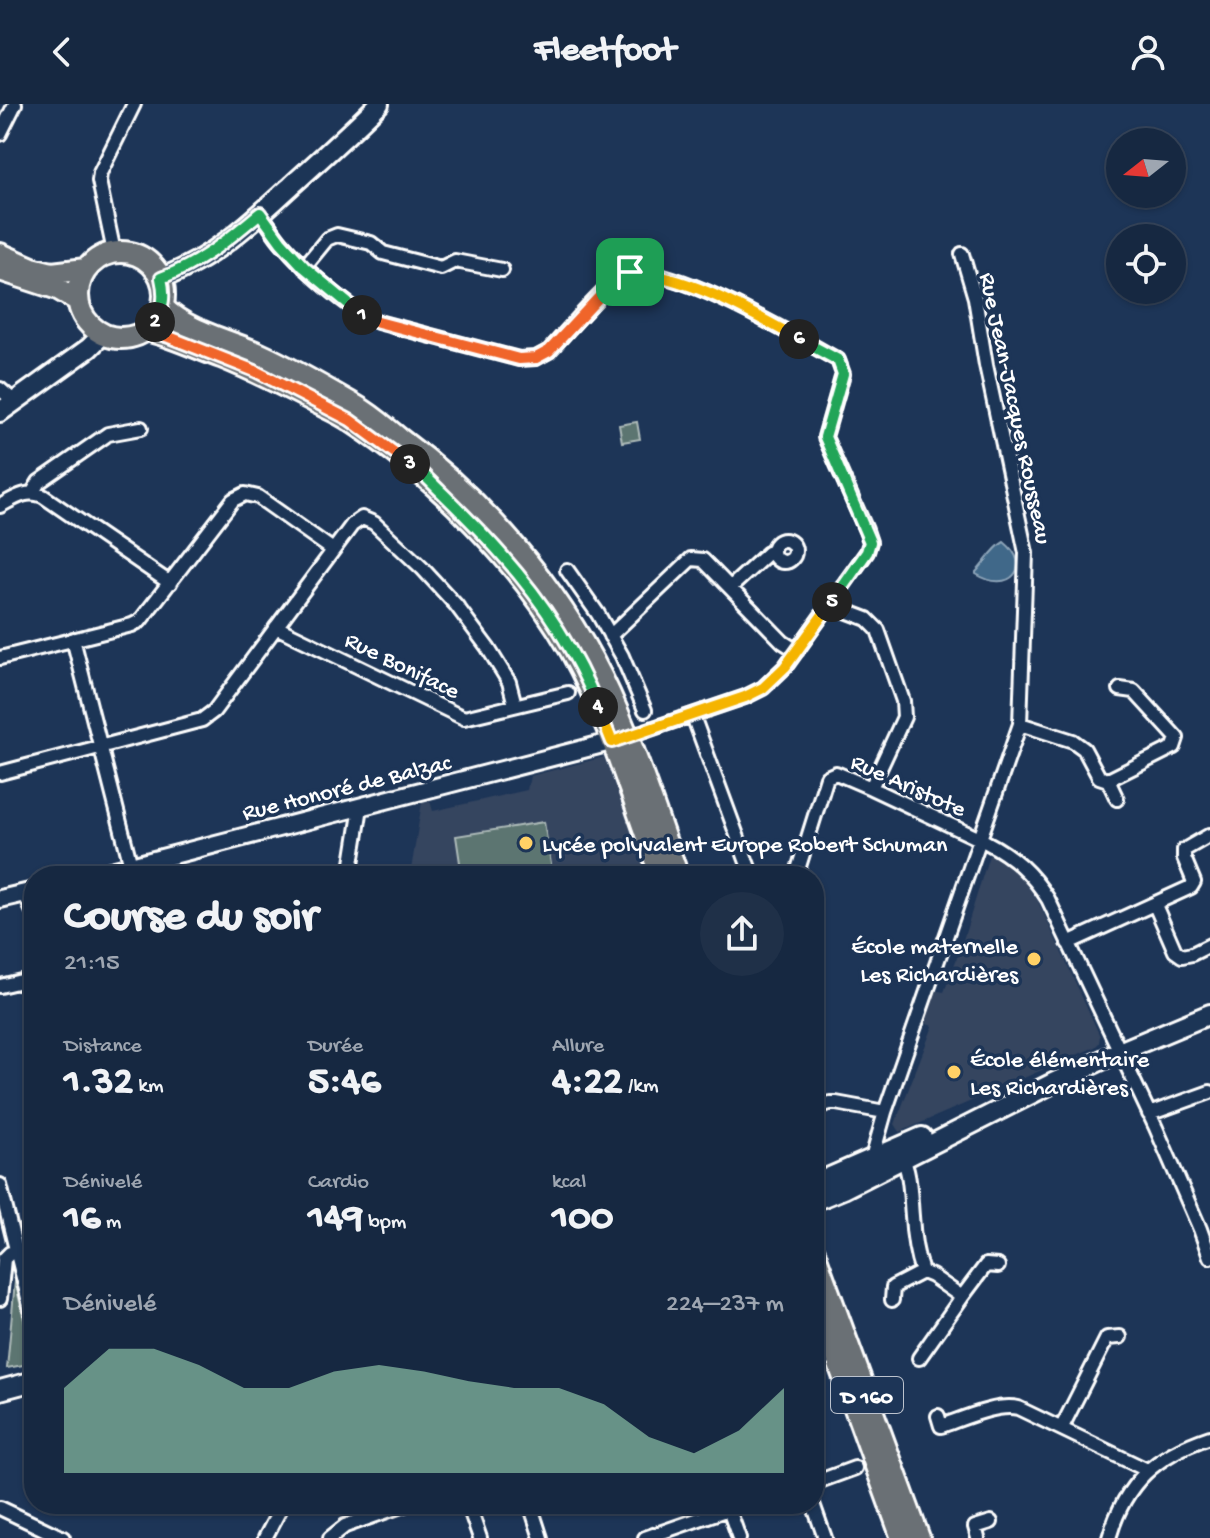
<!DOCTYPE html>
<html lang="fr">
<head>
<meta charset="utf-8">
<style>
  body { margin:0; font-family:"Gochi Hand",sans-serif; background:#1f3048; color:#f1f3f6; height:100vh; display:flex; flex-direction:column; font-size:30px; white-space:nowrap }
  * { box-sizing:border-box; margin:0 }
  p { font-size:26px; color:#9ea6b1 }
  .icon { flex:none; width:44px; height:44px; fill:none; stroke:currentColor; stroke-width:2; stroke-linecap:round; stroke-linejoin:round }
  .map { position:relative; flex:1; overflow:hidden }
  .sheet { position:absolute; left:24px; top:762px; width:800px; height:648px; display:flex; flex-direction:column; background:#162841; border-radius:32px; box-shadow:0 2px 6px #0004,0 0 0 2px #35445a }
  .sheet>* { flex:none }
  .needle { width:52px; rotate:253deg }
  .buttons { position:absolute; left:1106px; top:24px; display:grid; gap:16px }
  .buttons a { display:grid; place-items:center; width:80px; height:80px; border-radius:50%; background:#162841; box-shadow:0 2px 6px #0004,0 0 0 2px #35445a; font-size:40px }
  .pin { position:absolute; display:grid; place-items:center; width:68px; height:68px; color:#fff; margin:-34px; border-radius:16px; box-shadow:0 4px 12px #0006 }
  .km { position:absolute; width:40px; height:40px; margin:-20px; border-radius:50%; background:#222; color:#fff; font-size:22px; line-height:40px; text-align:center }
  .round { display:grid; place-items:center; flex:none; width:84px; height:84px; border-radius:42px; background:#1f3048 }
  .overview { display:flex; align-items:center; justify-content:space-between; height:136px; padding:0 40px }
  h1 { font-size:44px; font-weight:800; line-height:60px }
  .figures { display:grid; grid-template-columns:repeat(3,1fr); gap:12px; height:136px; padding:8px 40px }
  .figures div { display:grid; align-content:center }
  .figures b { font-size:40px; font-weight:800 }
  .figures small { font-size:22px; font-weight:400 }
  .figures p { font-size:22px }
  .chart { height:224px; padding:16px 40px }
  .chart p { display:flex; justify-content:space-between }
  .chart svg { width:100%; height:144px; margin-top:8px; fill:#8abfa5; opacity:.7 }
  header { display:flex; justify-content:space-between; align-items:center; height:104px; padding:0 40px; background:#162841; font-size:36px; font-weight:800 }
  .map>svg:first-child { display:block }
</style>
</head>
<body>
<header><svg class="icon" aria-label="back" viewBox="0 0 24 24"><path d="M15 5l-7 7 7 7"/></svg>Fleetfoot<svg class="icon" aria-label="person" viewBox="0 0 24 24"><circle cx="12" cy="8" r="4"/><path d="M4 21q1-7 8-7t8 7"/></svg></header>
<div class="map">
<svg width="1210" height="1434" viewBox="0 0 1210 1434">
  <rect width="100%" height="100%" fill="#1d3557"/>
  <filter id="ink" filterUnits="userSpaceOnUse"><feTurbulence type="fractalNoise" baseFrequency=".0125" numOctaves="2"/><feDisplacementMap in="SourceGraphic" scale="16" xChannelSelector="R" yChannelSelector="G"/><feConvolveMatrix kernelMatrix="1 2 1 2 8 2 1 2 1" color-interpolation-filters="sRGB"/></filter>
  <g filter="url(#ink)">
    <path fill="#34445f" d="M 604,653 L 649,772 L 410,772 L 422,698 L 430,697 L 433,707 L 527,686 L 530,672 Z
      M 989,751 L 998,754 L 1011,764 L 1025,778 L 1038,797 L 1100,932 L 1099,939 L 1095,943 L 900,1028 L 895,1020 L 933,922 L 923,919 L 934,886 L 944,888 L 960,846 Z"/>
    <path fill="#5b7471" stroke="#adbab8" stroke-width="2" d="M 637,318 L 640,335 L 622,338 L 619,321 Z
      M 544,718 L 553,772 L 462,772 L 456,732 Z
      M 15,1177 L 34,1259 L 7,1264 Z"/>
    <path fill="#416889" stroke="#8da4b8" stroke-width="2" d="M 1004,438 C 1034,462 1010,491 976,470 L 976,468 C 985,459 993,444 1004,438 Z"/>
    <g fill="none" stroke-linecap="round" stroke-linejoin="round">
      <defs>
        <path id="minor" d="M 0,30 L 15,0
          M 260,109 C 268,119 274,130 282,139 C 305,166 347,204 378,218 L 519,255 L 536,254 L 549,247 C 565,230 610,175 628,169 C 667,157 800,235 838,256 L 843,270 L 825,333 L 866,426 L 870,438 L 867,448 L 785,563 L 763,584 L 745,593 L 627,633
          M 114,148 L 99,77 L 100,69 L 134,0
          M 304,163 L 327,135 L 337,131 L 371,139 L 383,149 L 441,164 L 455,157 L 502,166
          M 0,285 L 15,298
          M 33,388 L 39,378 L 108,330 L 141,324
          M 0,402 C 15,394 26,385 43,392 L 170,479
          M773 447a11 11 0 1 1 22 0a11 11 0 1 1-22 0Z
          M 567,466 L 598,510 L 622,552 L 645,606
          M 731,483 L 768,449 L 773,448
          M 830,501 L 867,515 L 878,526 L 903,597 L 904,613 L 871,684
          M 276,523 L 464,614 L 568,589
          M 610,532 L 691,455 L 703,456 L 783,538 L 797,547
          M 73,535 L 131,762
          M 0,554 L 132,521 L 140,517 L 233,396 L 245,390 L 258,393 L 333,446
          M 693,612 L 752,772
          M 1020,620 L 1073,637 L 1084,645 L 1099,673 L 1108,676 L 1117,695
          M 0,669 L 202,616 L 214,607 L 352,421 L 362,414 L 374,419 L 422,464 L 456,501 L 488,544 L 509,578 L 515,601
          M 1108,676 L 1174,643 L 1177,634 L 1134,587 L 1120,585
          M 350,772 L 361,703
          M 796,772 L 827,673 L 836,669 L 871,684 L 986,738 C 1013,752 1032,769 1048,795 L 1156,1024 L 1200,1125 L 1210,1153
          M 24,789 L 34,810
          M 1155,801 L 1175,847 L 1182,852 L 1192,850 L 1210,841
          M 1068,839 L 1191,783 L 1194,778 L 1184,754 L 1184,746 L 1210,731
          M 0,882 L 34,874
          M 814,1004 L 830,999 L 836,999 L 885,1008
          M 1149,1010 L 1210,988
          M 880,1059 L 874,1047 L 885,1008 L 1020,620 L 1026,449 L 986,261 L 975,194 L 962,150
          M 0,1081 L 34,1218
          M 962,1193 L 986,1161 L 998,1162
          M 0,1195 L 4,1155 L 10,1149 L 34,1144
          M 892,1196 L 893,1183 L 922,1168 C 916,1151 913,1131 912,1112 C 910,1090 911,1070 901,1050
          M 919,1254 L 962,1193 L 932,1172 L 922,1168
          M 814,1259 L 836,1251
          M 938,1312 L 941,1322 C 962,1315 997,1299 1018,1304 L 1147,1366
          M 1062,1323 L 1107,1234 L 1120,1233
          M 814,1379 L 855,1364
          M 468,1400 L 480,1434
          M 530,1400 L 541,1434
          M 727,1400 L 739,1434
          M 813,1400 L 825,1434
          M 0,1404 L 63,1434
          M 265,1434 L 283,1400
          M 330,1434 L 345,1422 L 407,1400
          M 645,1434 L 728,1405
          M 978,1434 L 975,1423 L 991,1418
          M 1109,1434 C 1125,1378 1156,1351 1210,1333"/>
        <path id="tertiary" d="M 92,772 L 622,635
          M 0,795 L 34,787"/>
        <path id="secondary" d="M 161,174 C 212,156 253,117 292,81 C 322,54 351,28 379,0
          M 0,308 L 89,244 L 102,231
          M 814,1080 L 922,1033
          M 814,1097 L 843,1085 L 1051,980 L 1119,948 L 1210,910
          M 0,1286 L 34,1277"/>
        <path id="primary" d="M78 191a43 43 0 1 1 86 0a43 43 0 1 1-86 0Z
          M 0,150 L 32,164 L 52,169 L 86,165
          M 0,166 L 58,185 L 77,196
          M 163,203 C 184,226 231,237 260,250 C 293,265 325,284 356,302 C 372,311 386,324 400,335 C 484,397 555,480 602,574 C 633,637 654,706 678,772
          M 146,226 C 172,232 196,244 221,253 C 251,265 279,279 308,294 C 322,302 338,308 351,317 C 435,372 521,459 571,547 C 610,617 633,697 661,772
          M 814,1148 L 919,1434
          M 814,1191 L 902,1434"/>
      </defs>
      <use href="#minor" stroke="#fff" stroke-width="18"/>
      <use href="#tertiary" stroke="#fff" stroke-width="22"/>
      <use href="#secondary" stroke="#fff" stroke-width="24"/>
      <use href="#primary" stroke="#fff" stroke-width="26"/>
      <use href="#minor" stroke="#1d3557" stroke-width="12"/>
      <use href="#tertiary" stroke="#1d3557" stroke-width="16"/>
      <use href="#secondary" stroke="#1d3557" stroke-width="18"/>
      <use href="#primary" stroke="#6a7074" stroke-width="20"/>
    </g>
  </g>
  <g fill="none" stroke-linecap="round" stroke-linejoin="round" filter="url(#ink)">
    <defs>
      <path id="split-1" d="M 362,211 L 378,218 L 519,255 L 536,254 L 549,247 L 615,176 L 630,168"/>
      <path id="split-2" d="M 155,218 C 164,203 165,191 161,174 C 200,160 229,135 260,109 L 281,138 L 304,163 L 362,211"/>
      <path id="split-3" d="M 155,218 L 146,226 L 169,233 L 255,267 L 350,316 L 410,360"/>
      <path id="split-4" d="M 410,360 L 424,371 C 450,397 478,423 502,451 C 541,495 576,547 598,603"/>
      <path id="split-5" d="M 598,603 L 612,638 L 745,593 L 763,584 L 785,563 L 832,498"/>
      <path id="split-6" d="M 799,235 L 838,256 L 843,270 L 825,333 L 870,438 L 867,448 L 832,498"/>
      <path id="split-7" d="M 630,168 C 689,172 748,207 799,235"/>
    </defs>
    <use href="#split-1" stroke="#fff" stroke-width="16"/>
    <use href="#split-2" stroke="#fff" stroke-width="16"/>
    <use href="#split-3" stroke="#fff" stroke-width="16"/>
    <use href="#split-4" stroke="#fff" stroke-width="16"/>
    <use href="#split-5" stroke="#fff" stroke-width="16"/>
    <use href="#split-6" stroke="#fff" stroke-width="16"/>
    <use href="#split-7" stroke="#fff" stroke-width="16"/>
    <use href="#split-1" stroke="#f0652b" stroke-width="10"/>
    <use href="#split-2" stroke="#22a559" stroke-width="10"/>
    <use href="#split-3" stroke="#f0652b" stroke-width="10"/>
    <use href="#split-4" stroke="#22a559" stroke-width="10"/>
    <use href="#split-5" stroke="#f5b400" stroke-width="10"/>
    <use href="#split-6" stroke="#22a559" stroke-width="10"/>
    <use href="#split-7" stroke="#f5b400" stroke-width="10"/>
  </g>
  <g fill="#ffd166" stroke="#1d3557" stroke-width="3">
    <circle cx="526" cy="739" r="8"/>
    <circle cx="1034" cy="855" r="8"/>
    <circle cx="954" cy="968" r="8"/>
  </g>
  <g text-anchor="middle" stroke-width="7" stroke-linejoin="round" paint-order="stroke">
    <rect fill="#1d3557" stroke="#bbc2cd" stroke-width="2" x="831" y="1273" width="72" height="36" rx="6"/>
    <g font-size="22" font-weight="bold" fill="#fff">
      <text x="867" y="1299">D 160</text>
    </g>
    <g font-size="24" fill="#fff" stroke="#1d3557">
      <text transform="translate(1017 304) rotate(78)" y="8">Rue Jean-Jacques Rousseau</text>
      <text transform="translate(403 560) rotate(26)" y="8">Rue Boniface</text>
      <text transform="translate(909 680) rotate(24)" y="8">Rue Aristote</text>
      <text transform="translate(346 682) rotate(-14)" y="8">Rue Honoré de Balzac</text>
    </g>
    <g font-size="24" fill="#fff" stroke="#1d3557" text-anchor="start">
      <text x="542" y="747">Lycée polyvalent Europe Robert Schuman</text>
      <text x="1018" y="849" text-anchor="end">École maternelle<tspan x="1018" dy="28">Les Richardières</tspan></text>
      <text x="970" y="962">École élémentaire<tspan x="970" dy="28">Les Richardières</tspan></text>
    </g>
  </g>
</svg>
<div class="buttons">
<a><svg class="needle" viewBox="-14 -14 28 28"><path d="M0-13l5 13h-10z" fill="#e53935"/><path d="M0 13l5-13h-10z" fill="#9ea6b1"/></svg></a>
<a><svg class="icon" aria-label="locate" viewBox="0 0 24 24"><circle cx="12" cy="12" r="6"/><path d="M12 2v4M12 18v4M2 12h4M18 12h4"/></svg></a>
</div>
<div class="pin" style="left:630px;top:168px;background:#1e9e55"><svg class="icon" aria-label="arrive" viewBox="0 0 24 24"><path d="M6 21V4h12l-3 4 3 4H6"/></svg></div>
<b class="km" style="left:362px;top:211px">1</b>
<b class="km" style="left:155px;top:218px">2</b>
<b class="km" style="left:410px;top:360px">3</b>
<b class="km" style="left:598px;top:603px">4</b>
<b class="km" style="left:832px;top:498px">5</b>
<b class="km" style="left:799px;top:235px">6</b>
<section class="sheet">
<div class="overview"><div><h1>Course du soir</h1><p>21:15</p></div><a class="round"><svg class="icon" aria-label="share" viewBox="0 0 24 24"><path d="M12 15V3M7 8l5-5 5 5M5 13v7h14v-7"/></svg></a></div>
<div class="figures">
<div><p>Distance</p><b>1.32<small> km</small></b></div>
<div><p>Durée</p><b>5:46</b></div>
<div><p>Allure</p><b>4:22<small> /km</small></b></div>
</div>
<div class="figures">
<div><p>Dénivelé</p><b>16<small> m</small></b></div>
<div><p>Cardio</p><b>149<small> bpm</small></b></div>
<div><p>kcal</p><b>100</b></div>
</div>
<div class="chart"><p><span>Dénivelé</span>224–237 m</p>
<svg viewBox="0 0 160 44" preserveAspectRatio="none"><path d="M0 44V18L10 6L20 6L30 11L40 18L50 18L60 13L70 11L80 13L90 16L100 18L110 18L120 23L130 33L140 38L150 31L160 18V44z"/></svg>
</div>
</section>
</div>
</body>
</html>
